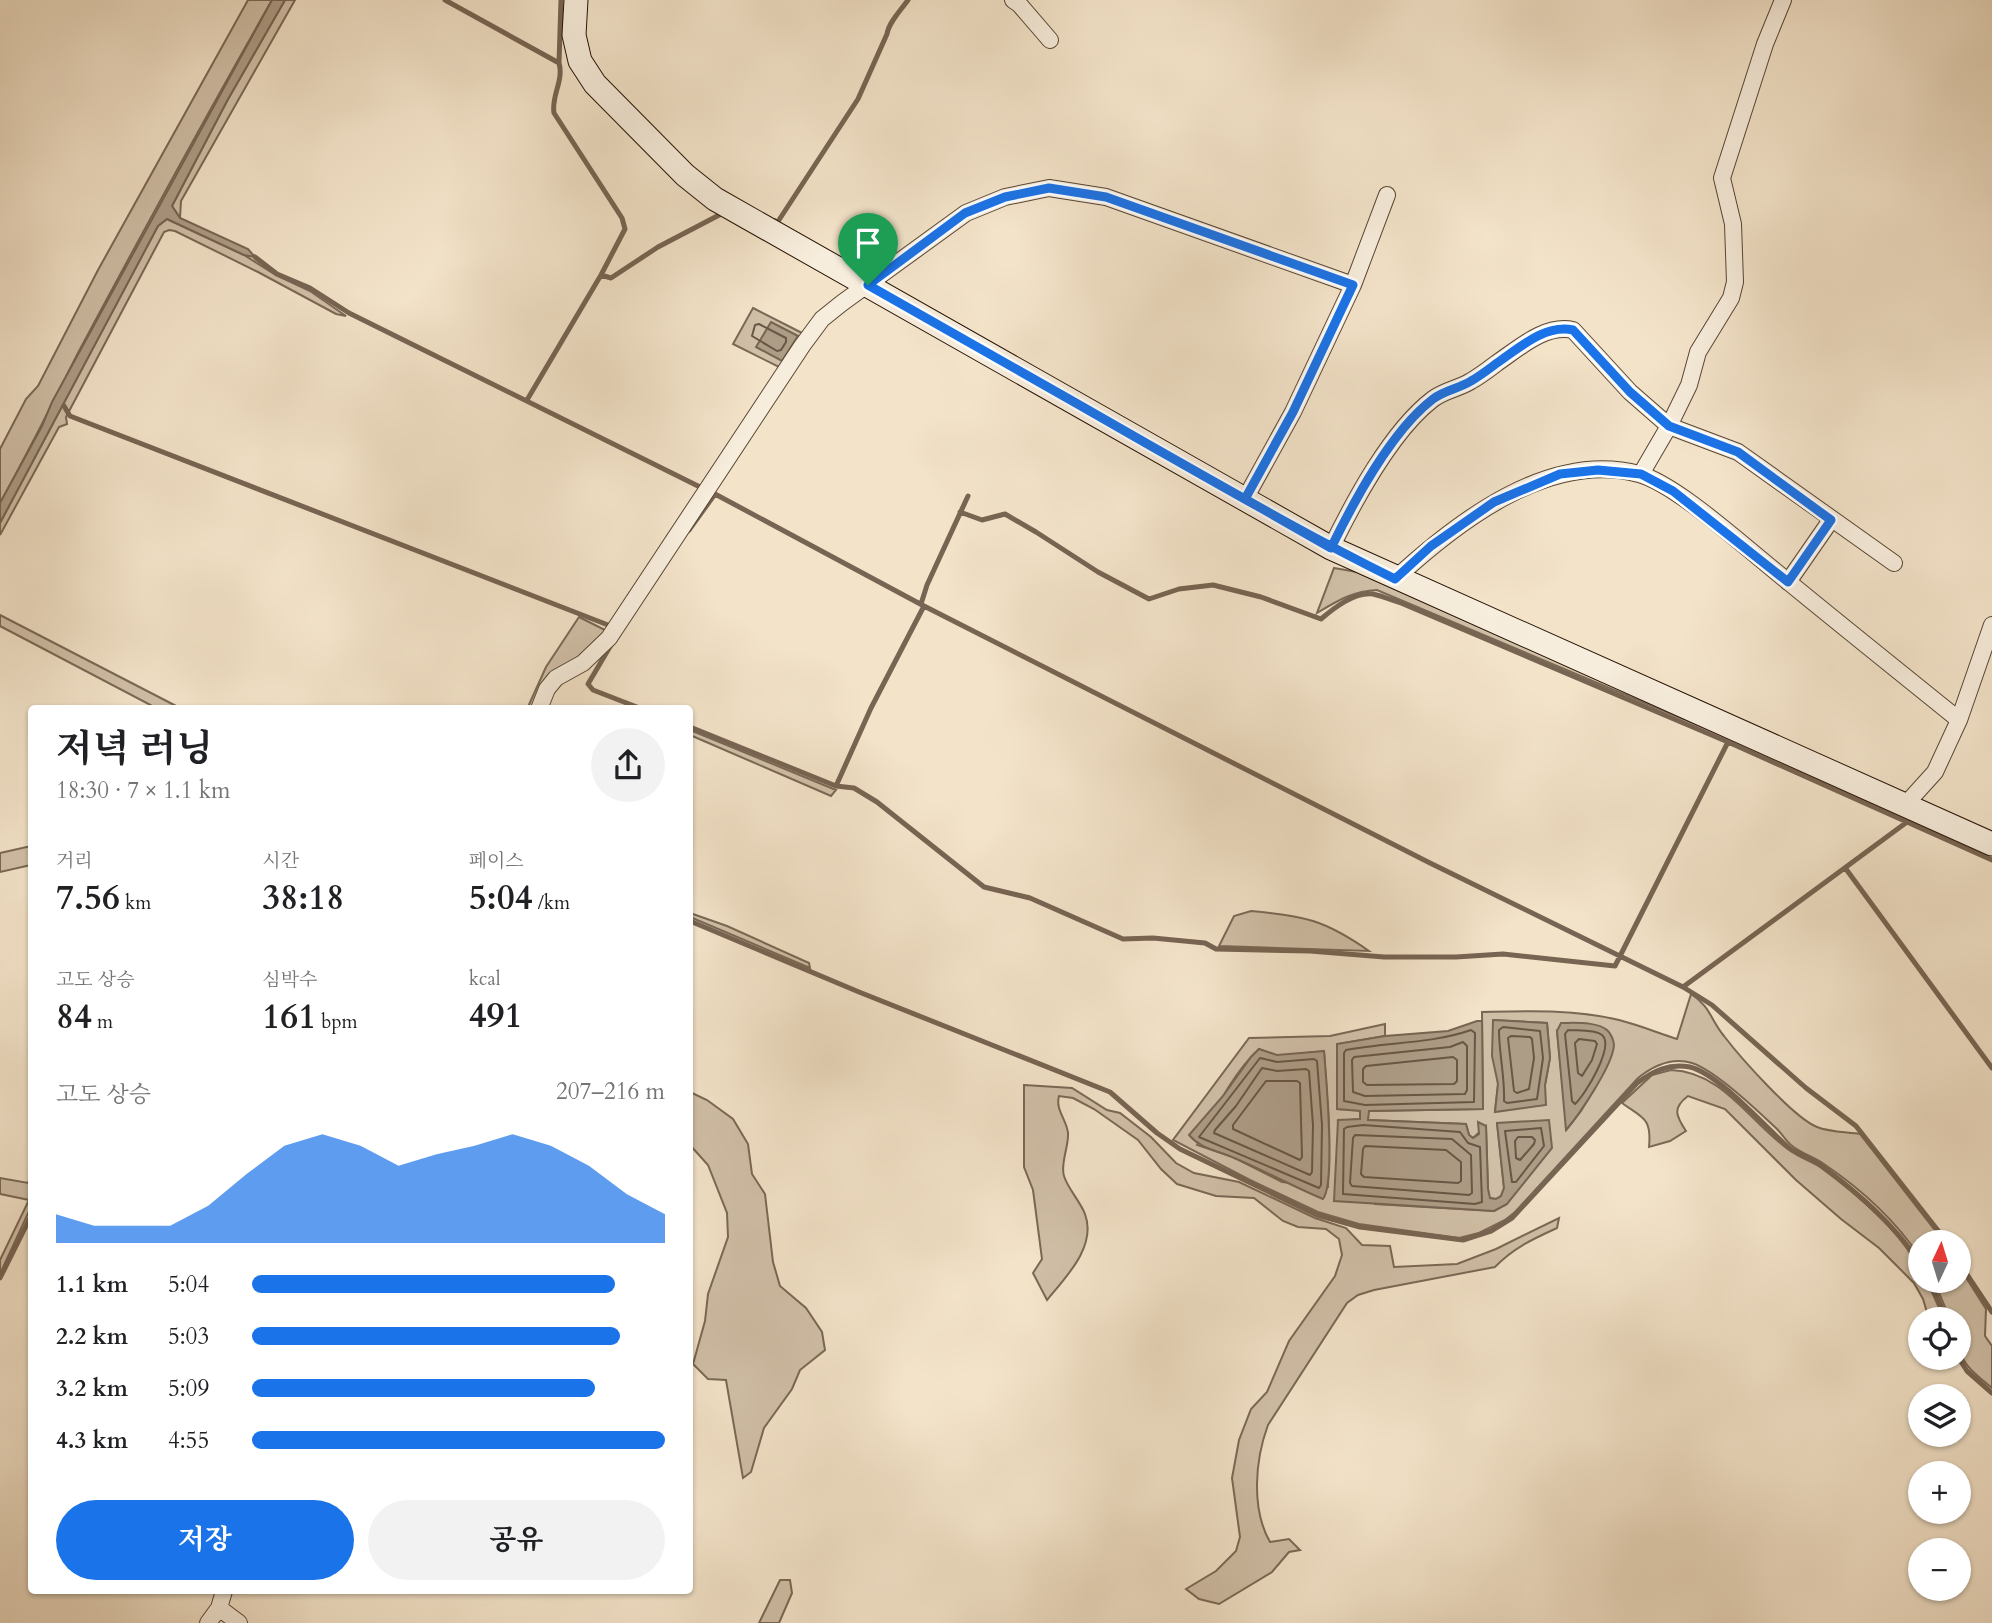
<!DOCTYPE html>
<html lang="ko">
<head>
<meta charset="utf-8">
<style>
  body { margin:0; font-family:Cardo,"Noto Serif KR",serif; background:#f2f2f2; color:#202124; height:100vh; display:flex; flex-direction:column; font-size:26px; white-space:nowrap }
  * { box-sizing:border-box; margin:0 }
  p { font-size:23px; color:#757577 }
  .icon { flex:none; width:38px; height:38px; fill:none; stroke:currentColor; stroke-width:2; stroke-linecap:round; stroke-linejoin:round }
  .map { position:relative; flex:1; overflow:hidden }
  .side { position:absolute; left:28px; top:705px; width:665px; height:889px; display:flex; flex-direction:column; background:#fff; border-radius:7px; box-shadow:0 2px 5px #0004 }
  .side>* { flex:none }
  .needle { width:46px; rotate:4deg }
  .tools { position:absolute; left:1908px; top:1230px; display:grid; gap:14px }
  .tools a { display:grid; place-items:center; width:63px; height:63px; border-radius:50%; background:#fff; box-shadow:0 2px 5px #0004; font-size:35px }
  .pin { position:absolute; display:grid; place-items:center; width:60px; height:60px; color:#fff; margin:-72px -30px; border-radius:50% 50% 50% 0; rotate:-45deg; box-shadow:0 0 7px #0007 }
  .pin .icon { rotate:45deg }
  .round { display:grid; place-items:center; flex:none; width:74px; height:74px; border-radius:37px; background:#f2f2f2 }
  .headline { display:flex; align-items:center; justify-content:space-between; height:119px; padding:0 28px }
  h1 { font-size:38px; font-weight:700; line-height:52px }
  .stats { display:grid; grid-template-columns:repeat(3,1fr); gap:10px; height:119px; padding:7px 28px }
  .stats div { display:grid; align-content:center }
  .stats b { font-size:35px; font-weight:700 }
  .stats small { font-size:19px; font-weight:400 }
  .stats p { font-size:19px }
  .chart { height:196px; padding:14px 28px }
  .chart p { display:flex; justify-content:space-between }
  .chart svg { width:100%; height:126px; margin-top:7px; fill:#1a73e8; opacity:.7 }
  .primary-button { display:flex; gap:14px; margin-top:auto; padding:14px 28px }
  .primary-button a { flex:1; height:80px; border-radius:42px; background:#1a73e8; color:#fff; font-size:28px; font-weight:700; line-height:80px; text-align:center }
  .primary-button a+a { background:#f2f2f2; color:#202124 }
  ul { padding:0 28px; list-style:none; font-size:23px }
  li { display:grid; grid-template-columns:112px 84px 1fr; align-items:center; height:52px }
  li i { height:18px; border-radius:9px; background:#1a73e8 }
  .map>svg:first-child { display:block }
</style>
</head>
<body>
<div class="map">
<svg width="1992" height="1623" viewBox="0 0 1992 1623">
  <rect width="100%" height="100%" fill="#f3e3c9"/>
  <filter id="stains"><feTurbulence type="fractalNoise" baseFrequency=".00286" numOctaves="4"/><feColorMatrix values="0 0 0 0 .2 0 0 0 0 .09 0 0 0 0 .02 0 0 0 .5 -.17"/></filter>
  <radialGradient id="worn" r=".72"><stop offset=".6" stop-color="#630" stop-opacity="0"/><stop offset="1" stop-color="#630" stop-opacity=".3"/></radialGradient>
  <path fill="#d0bfa7" stroke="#7a6855" stroke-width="2" fill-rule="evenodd" d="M 248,0 L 272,0 C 206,116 142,233 79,351 C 53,402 28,453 0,503 L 0,449 L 26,399 L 38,386 L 98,270 Z
    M 285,0 L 295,0 L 181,201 L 180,218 L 172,206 L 227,101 Z
    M 167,219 L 244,255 L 276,275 L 310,291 L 346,316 L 336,314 L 258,272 L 175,231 L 169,230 L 164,232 L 66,417 L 67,424 L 59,427 L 0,535 L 0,523 L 158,226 Z
    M 753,308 L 804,334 L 781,368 L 733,344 Z
    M 1334,568 L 1357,572 L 1728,738 L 1377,590 C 1353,591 1337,601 1317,613 Z
    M 0,615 L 182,709 L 158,709 L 0,626 Z
    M 579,617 L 605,630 L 594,647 L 533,709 L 527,709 L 546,667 Z
    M 690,730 L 836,790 L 831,796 L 690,735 Z
    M 31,846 L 31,865 L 0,872 L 0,853 Z
    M 1251,911 C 1305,916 1325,920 1369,951 L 1219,946 L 1234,916 Z
    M 690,913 L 727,926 L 809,963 L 810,968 L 690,917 Z
    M 1691,994 C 1711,1007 1710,1019 1724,1036 C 1740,1057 1794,1118 1817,1127 C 1829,1132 1846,1132 1860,1134 L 1944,1242 L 1920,1242 L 1920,1257 C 1895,1220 1861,1189 1824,1164 C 1814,1157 1800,1153 1791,1145 C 1786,1141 1782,1134 1777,1129 C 1758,1111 1716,1071 1692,1063 C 1672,1057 1653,1066 1638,1078 L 1515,1212 L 1505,1220 L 1479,1233 L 1459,1238 L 1359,1224 L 1318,1212 L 1250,1180 L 1173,1140 L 1249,1038 L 1330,1036 L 1385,1024 L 1385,1036 L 1337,1044 L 1337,1109 L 1360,1110 L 1360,1119 L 1338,1121 L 1375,1204 L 1494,1211 L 1507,1204 L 1497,1123 L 1504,1188 L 1501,1196 L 1496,1199 L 1489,1198 L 1488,1189 L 1486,1126 L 1473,1138 L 1469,1135 L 1466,1124 L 1368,1120 L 1368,1111 L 1483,1109 L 1482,1012 C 1527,1011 1575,1009 1619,1020 C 1639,1025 1658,1033 1677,1039 ZM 1493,1020 L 1547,1023 L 1550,1058 L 1545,1085 L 1495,1111 L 1498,1084 ZM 1557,1031 L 1607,1066 L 1581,1111 L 1567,1129 ZM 1259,1049 L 1277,1056 L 1324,1051 L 1329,1125 L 1328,1187 L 1282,1182 L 1233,1157 L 1197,1145 C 1215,1112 1231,1075 1259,1049 Z
    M 1671,1070 C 1725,1072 1751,1125 1792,1152 C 1801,1158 1811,1161 1820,1167 C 1849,1188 1920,1245 1920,1281 L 1927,1281 L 1944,1319 L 1929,1319 L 1923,1299 L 1914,1283 L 1879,1248 L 1841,1219 L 1796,1180 L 1725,1109 L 1688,1096 C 1672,1108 1676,1116 1686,1131 L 1670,1141 L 1649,1147 C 1652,1117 1642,1118 1622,1103 L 1652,1075 Z
    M 1024,1085 L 1072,1088 L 1107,1110 L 1120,1113 L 1151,1137 L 1176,1163 L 1194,1173 L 1239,1182 L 1315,1218 L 1346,1228 L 1362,1245 L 1390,1246 L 1394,1267 L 1457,1264 L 1496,1249 L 1559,1218 L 1557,1228 C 1533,1239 1513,1248 1495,1267 L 1374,1290 L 1358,1295 L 1347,1303 L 1268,1425 C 1255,1460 1251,1509 1270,1542 L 1289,1539 L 1300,1550 L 1289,1552 L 1272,1572 L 1219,1604 L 1199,1599 L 1186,1589 L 1216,1571 L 1236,1551 L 1240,1537 L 1232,1478 L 1239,1440 L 1251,1409 L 1267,1392 L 1289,1341 L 1335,1276 L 1342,1255 L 1339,1239 L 1326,1229 L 1298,1227 L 1283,1221 L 1254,1198 L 1216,1196 L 1177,1184 L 1161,1169 L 1138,1140 L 1094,1109 L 1073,1098 L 1059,1096 C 1055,1110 1067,1120 1068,1133 C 1069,1146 1060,1164 1064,1176 C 1068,1189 1080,1201 1085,1214 C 1097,1246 1066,1277 1047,1300 L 1033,1273 L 1042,1259 L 1033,1190 L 1024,1167 Z
    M 690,1092 L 707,1100 L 733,1119 L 748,1144 L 752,1174 L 765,1194 L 773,1262 L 780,1286 L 806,1308 L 822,1332 L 825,1350 L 800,1370 L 792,1389 L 764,1428 L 751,1472 L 743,1478 L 726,1380 L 708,1379 L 693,1364 L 705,1321 L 708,1294 L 728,1237 L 727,1213 L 708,1165 L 690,1145 Z
    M 31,1176 L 31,1207 L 0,1274 L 0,1260 L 29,1200 L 0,1194 L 0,1178 L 28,1183 Z
    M 1958,1265 L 1986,1309 L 1985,1336 L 1992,1346 L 1992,1388 C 1961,1363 1958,1359 1958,1320 L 1950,1319 L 1934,1281 L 1958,1281 Z
    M 780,1580 L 790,1580 L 792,1593 L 779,1623 L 759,1623 Z"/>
  <path fill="#ad9c86" stroke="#776452" stroke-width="2" d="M 272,0 L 285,0 L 227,101 L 172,206 L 180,218 L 248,249 L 255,257 L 244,255 L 167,219 L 158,226 L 0,523 L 0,503 L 42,426 L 52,402 Z
    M 771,322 L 798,336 L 782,361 L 756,347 Z
    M 1493,1020 L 1547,1023 L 1550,1058 L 1545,1085 L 1546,1105 L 1495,1112 L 1498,1084 L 1492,1056 Z
    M 1477,1021 L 1482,1021 L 1483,1109 L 1369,1111 L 1368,1120 L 1466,1124 L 1469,1135 L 1473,1138 L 1479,1134 L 1478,1122 L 1486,1126 L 1488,1189 L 1490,1198 L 1496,1199 L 1501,1196 L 1504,1188 L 1497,1123 L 1549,1120 L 1552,1148 L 1507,1204 L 1494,1211 L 1334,1201 L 1338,1120 L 1360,1119 L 1360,1111 L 1337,1109 L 1337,1044 L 1385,1036 L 1448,1031 Z
    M 1561,1023 C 1574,1023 1598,1021 1608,1031 C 1611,1034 1614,1041 1614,1045 C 1613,1065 1579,1115 1566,1130 L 1557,1031 Z
    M 1259,1049 L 1277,1055 L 1324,1051 C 1326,1077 1336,1182 1323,1199 C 1292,1186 1263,1170 1232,1157 C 1216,1150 1201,1149 1189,1135 L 1223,1096 L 1251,1057 Z"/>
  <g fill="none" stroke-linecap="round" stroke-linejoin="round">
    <path stroke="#695644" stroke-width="2" d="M 759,324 L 786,338 L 786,342 L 781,350 L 777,351 L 752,336 L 755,325 Z
      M 1503,1027 L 1540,1031 L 1543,1058 L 1537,1099 L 1507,1103 L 1504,1101 C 1505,1076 1499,1055 1499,1030 Z
      M 1471,1030 L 1475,1033 L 1474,1102 L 1365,1105 L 1344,1101 L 1344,1053 L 1346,1050 C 1387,1042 1431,1044 1471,1030 Z
      M 1568,1030 C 1577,1031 1594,1029 1602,1035 C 1615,1046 1585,1095 1575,1104 L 1572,1101 L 1565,1034 Z
      M 1511,1036 L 1530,1037 L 1532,1039 L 1534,1058 L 1529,1089 L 1517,1093 L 1514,1091 L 1508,1038 Z
      M 1579,1039 L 1595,1041 L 1597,1044 L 1592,1060 L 1582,1076 L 1578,1073 L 1575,1043 Z
      M 1463,1042 L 1467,1046 L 1467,1090 L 1465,1094 L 1365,1096 L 1353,1092 L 1352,1060 L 1354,1057 L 1450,1047 Z
      M 1453,1057 L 1457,1060 L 1457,1081 L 1454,1084 L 1367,1085 L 1363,1082 L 1363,1069 L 1366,1066 Z
      M 1260,1058 L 1277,1062 L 1314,1059 L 1317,1061 L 1322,1125 L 1321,1185 L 1319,1188 L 1199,1137 Z
      M 1262,1068 L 1277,1071 L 1306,1069 L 1309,1071 L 1313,1125 L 1312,1172 L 1310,1175 L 1214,1133 L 1215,1130 L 1236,1106 Z
      M 1266,1081 L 1297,1081 L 1300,1083 L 1302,1157 L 1300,1160 L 1233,1129 L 1233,1125 Z
      M 1363,1125 L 1460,1132 L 1468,1143 L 1480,1147 L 1482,1202 L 1475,1204 L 1343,1194 L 1344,1129 L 1347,1127 Z
      M 1541,1128 L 1544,1146 L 1516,1182 L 1512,1182 L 1505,1131 Z
      M 1355,1135 L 1452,1139 L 1471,1155 L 1472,1193 L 1469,1195 L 1352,1186 L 1350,1183 L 1353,1138 Z
      M 1518,1137 L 1532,1137 L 1535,1140 L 1534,1144 L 1520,1160 L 1516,1158 L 1515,1141 Z
      M 1365,1146 L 1446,1150 L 1461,1162 L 1461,1181 L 1458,1183 L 1364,1177 L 1361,1174 L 1363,1149 Z"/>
    <path stroke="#776452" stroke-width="5" d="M 445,0 L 559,63
      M 775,221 L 777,223 L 858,99 L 887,34 C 889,22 901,10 908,0
      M 255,257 L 277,274 L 310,288 L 349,313 L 700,487
      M 601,275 L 611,278 L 658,247 L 723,213
      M 527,400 L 601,275 L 625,229 L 622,218 L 554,113 C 551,96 564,81 559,63 L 561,0
      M 64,406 L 70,416 L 608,625
      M 960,512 L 982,520 L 1005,514 L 1036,532 L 1098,572 L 1149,599 L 1179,589 L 1213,585 L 1261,597 L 1321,619 C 1334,608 1354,592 1373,594 C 1382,596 1392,600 1401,603 L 1728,742 L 1992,860
      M 689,530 L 715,494 L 924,606 L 1430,863 L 1683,987 L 1712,1005 L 1806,1088 L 1856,1126 L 1947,1242
      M 921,604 L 927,585 L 968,496
      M 611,645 L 588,684 L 593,690 L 642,709
      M 690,727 L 836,786 L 854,788 L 877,802 L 984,887 L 1030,898 L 1123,939 L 1153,938 L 1205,943 L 1216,949 L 1310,951 L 1384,957 L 1456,957 L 1503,954 L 1615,966 L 1728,742
      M 836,786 L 871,708 L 924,606
      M 1846,869 L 1992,1068
      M 690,921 L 859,992 L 1110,1092 L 1157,1133 L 1180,1149 L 1317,1215 L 1360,1227 L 1463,1240 L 1491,1231 L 1512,1218 L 1637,1083 C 1653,1071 1669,1063 1690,1067 C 1719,1074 1766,1128 1789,1148 C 1799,1155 1812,1158 1822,1166 C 1859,1194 1893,1223 1920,1263
      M 1683,987 L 1907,822
      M 1958,1261 L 1992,1312
      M 0,1278 L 32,1214
      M 1930,1281 L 1947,1320
      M 1958,1357 L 1967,1371 L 1992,1393"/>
    <defs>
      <path id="street" d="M 1013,0 L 1019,4 L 1050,40
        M 1641,474 L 1669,426 L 1689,385 L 1698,352 L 1731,298 L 1735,282 L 1733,224 L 1722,178 L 1765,44 L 1783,0
        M 1245,499 L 1293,412 L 1353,285 L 1387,195
        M 1331,548 C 1354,501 1391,431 1433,399 C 1445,390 1458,389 1471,381 C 1480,376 1489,369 1497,363 C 1519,348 1545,324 1573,330 L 1630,392 L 1669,426 L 1738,452 L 1894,563
        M 1395,579 C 1457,522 1549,450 1639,474 C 1675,484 1738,541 1769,566 C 1832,618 1896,669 1959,720
        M 1788,582 L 1831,520
        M 539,709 L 547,689 L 556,678 L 583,663 L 609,638 L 802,346 L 822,319 L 842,303 L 966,213 L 1005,197 L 1049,188 L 1106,197 L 1353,285
        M 1906,804 L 1935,772 L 1959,720 L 1992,625
        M 219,1608 L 239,1623
        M 208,1623 L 219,1608 L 224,1591"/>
      <path id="secondary" d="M 576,0 L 574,35 L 580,61 L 595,84 L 685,175 L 715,199 L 1331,548 L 1992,844"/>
    </defs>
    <use href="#street" stroke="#584634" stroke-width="18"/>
    <use href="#secondary" stroke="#251103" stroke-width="25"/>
    <use href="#street" stroke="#f7eddc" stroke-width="16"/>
    <use href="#secondary" stroke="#f7eddc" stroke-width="23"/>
  </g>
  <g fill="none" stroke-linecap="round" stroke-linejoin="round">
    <defs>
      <path id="route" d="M 868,285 C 963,339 1057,392 1151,446 C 1232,492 1312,538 1395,579 L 1431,546 L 1494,502 L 1560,474 L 1598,470 L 1641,474 L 1673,491 L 1788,582 L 1831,520 L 1738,452 L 1669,426 L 1630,392 L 1573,330 C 1545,324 1519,348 1497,363 C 1489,369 1480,376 1471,381 C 1458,389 1445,390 1433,399 C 1391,431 1354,501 1331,548 L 1245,499 L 1293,412 L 1353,285 L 1106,197 L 1049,188 L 1005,197 L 965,213 L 868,285"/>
    </defs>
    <use href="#route" stroke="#fff" stroke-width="14"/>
    <use href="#route" stroke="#1a73e8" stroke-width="9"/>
  </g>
  <rect width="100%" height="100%" filter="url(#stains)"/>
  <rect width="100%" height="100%" fill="url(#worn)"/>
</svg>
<div class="tools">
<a><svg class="needle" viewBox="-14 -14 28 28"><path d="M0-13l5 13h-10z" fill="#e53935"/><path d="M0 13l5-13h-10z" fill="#757577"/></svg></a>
<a><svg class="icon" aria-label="locate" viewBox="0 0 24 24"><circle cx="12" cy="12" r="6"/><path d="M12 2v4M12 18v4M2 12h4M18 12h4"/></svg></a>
<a><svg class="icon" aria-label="layers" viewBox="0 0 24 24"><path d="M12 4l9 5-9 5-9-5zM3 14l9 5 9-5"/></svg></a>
<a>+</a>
<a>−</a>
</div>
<div class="pin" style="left:868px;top:285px;background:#1e9e55"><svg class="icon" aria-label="arrive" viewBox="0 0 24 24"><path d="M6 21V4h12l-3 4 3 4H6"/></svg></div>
<section class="side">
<div class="headline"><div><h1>저녁 러닝</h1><p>18:30 · 7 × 1.1 km</p></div><a class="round"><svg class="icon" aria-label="share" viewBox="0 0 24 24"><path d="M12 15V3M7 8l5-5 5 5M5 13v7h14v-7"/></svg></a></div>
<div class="stats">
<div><p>거리</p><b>7.56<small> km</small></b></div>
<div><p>시간</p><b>38:18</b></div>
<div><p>페이스</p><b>5:04<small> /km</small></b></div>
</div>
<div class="stats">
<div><p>고도 상승</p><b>84<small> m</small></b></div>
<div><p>심박수</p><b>161<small> bpm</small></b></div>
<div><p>kcal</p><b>491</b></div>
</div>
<div class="chart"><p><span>고도 상승</span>207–216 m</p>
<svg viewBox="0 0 160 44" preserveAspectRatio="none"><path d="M0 44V34L10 38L20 38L30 38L40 31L50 20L60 10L70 6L80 10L90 17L100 13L110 10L120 6L130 10L140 17L150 27L160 34V44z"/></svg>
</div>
<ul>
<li><b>1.1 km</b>5:04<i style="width:88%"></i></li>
<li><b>2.2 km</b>5:03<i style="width:89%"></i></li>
<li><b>3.2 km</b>5:09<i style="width:83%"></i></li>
<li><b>4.3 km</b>4:55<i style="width:100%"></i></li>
</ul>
<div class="primary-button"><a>저장</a><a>공유</a></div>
</section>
</div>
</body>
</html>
